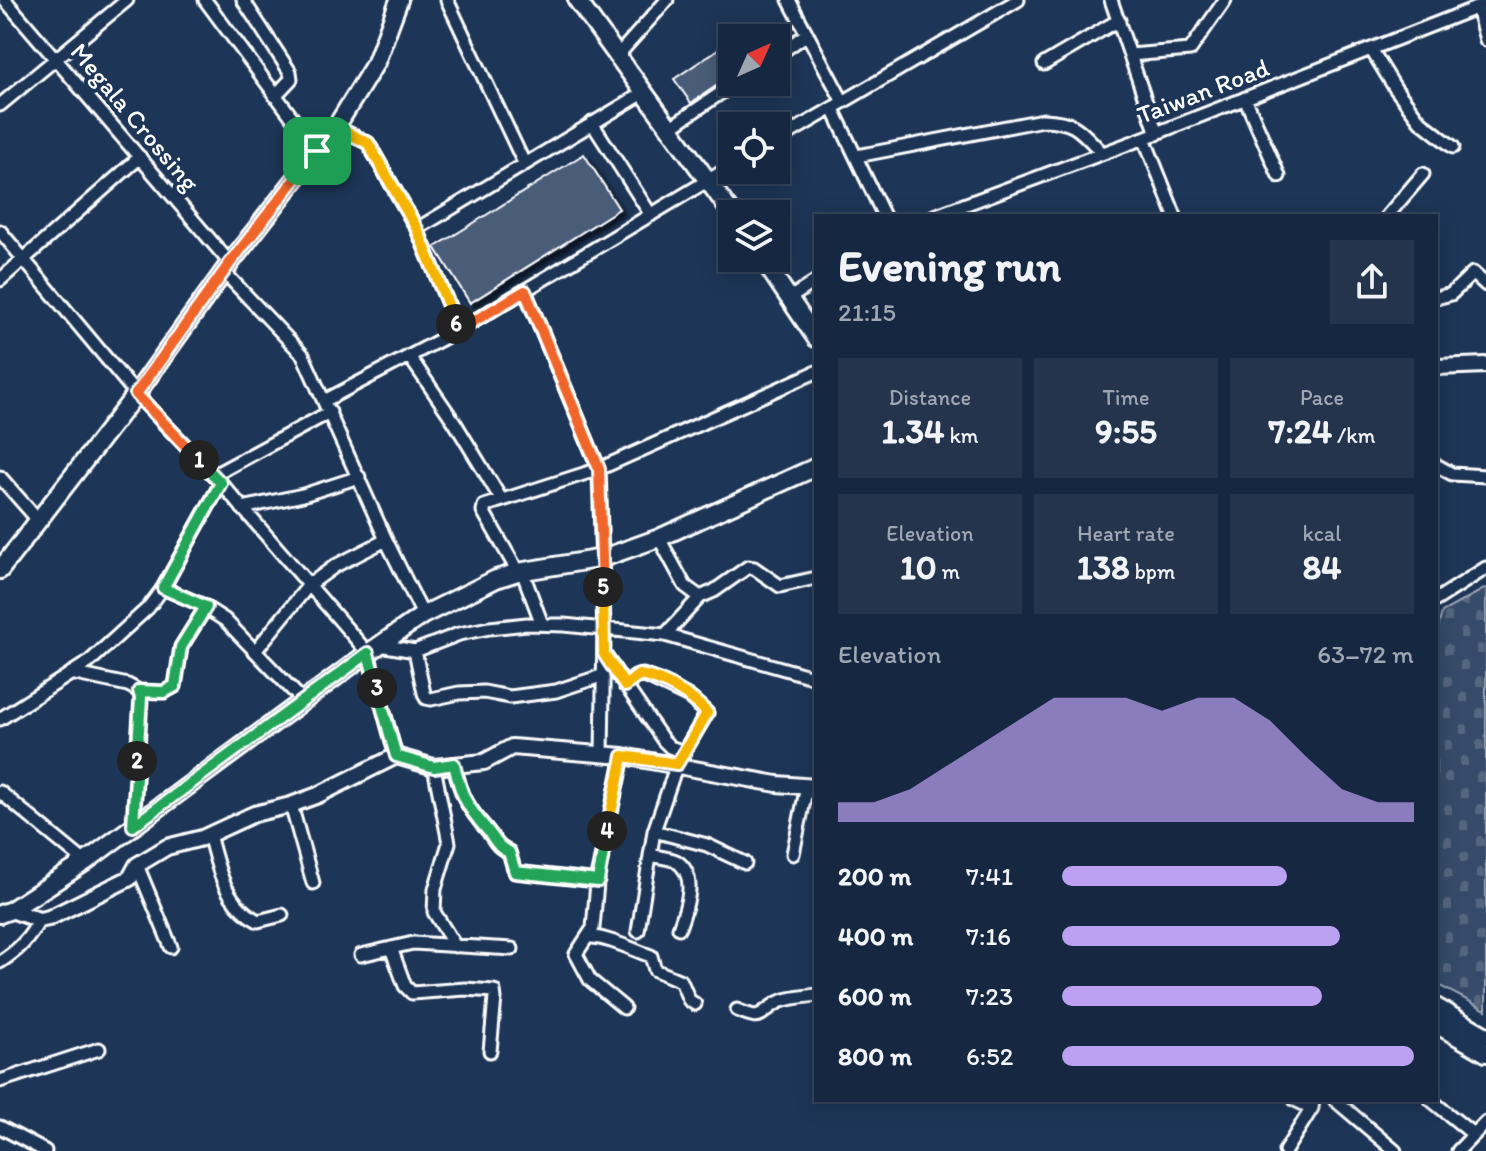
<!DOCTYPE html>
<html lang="en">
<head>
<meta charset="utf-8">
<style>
  body { margin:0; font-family:Itim,sans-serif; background:#23344c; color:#f1f3f6; height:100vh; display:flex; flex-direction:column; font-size:30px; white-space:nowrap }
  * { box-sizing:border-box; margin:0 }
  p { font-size:26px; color:#9ea6b1 }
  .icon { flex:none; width:44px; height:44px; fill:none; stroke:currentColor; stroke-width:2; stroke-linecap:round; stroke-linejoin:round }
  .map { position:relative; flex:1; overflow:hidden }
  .sheet { position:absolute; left:814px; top:214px; width:624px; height:888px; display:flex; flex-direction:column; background:#162841; border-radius:0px; box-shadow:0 4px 20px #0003,0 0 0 2px #35445a }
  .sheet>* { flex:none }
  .needle { width:52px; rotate:45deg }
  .buttons { position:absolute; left:718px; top:24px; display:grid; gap:16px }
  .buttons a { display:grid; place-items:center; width:72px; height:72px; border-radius:0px; background:#162841; box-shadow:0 4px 20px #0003,0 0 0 2px #35445a; font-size:40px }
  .pin { position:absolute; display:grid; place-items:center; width:68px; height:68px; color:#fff; margin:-34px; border-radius:16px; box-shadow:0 4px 12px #0006 }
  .km { position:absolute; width:40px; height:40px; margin:-20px; border-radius:50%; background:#222; color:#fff; font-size:22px; line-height:40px; text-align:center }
  .round { display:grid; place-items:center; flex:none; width:84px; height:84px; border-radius:0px; background:#23344c }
  .overview { display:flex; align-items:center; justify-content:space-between; height:136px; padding:0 24px }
  h1 { font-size:44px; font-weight:800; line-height:60px }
  .figures { display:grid; grid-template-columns:repeat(3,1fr); gap:12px; height:136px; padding:8px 24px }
  .figures div { display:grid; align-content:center; border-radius:0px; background:#23344c; text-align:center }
  .figures b { font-size:34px; font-weight:800 }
  .figures small { font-size:22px; font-weight:400 }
  .figures p { font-size:22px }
  .chart { height:224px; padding:16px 24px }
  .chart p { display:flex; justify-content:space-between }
  .chart svg { width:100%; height:144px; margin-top:8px; fill:#bca0f2; opacity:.7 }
  ul { padding:0 24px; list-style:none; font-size:26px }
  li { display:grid; grid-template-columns:128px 96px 1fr; align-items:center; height:60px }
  li i { height:20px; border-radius:10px; background:#bca0f2 }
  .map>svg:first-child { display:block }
</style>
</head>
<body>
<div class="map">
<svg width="1486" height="1151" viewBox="0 0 1486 1151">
  <defs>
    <pattern id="cemetery-stones" width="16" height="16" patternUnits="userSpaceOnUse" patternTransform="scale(2)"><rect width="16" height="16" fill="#364b69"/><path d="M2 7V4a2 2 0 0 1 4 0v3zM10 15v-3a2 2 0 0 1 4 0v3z" fill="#546680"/></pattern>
    <filter id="shadow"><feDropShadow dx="5" dy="5" stdDeviation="2" flood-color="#0009"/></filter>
  </defs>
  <rect width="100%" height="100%" fill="#1d3557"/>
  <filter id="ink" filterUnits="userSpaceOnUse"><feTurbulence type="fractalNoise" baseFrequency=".0125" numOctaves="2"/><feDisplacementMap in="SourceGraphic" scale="16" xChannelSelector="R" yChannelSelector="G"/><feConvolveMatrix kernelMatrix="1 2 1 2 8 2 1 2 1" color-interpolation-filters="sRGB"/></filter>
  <g filter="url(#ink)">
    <path fill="url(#cemetery-stones)" stroke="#9aa5b4" stroke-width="2" d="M 1486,588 L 1486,1010 L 1436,984 L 1436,636 L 1442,612 Z"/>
    <path fill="#4a5d79" stroke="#fff" stroke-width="2" filter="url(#shadow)" d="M 732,40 L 732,75 L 691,103 L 674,79 Z
      M 584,154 L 619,209 L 470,303 L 435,247 Z"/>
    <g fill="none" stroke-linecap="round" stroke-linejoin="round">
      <defs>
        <path id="minor" d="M 5,0 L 230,263
          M 205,0 L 317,151
          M 243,0 L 290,72 L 291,79 L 275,96
          M 447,0 L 524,163
          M 789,0 L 843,102
          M 1111,0 L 1157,134
          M 1477,7 L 1486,40
          M 1371,49 L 1395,88 L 1420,121 L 1453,147
          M 618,55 L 667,0
          M 1130,55 L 1190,50 L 1225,0
          M 776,56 L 807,34
          M 1044,64 L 1119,20
          M 1245,98 L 1279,176
          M 0,105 L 127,0
          M 833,109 L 884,216
          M 592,123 L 651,215
          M 336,127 L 368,143 L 417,229 L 459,330
          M 671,127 L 737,82
          M 1144,138 L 1175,216
          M 776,141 L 1018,0
          M 857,156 L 1043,120 C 1076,121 1080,130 1102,153
          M 934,216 L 1144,138 L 1486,4
          M 1387,216 L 1423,174
          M 417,229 L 645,92
          M 0,231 L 136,394 L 221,483 L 368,653 L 396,756
          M 224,272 L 303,355 L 386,540 L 423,615
          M 0,280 L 140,157
          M 525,291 L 599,469 L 604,630 L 602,754
          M 790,298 L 816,281
          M 1436,298 L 1451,294 L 1473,273 L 1486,285
          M 409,356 L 455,423 L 501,499
          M 324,401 L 459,330 L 732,166
          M 1436,465 L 1452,474 L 1486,476
          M 214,475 L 330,412
          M 0,477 L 38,520
          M 242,508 L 303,495 L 359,477
          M 659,538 L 685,586 L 700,597
          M 522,571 L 542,624
          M 518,572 L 483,511 L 484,506 L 599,469 L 816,372
          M 163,588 L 200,604 L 225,620 L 303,701
          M 1436,600 L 1486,568
          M 665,635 L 700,597 L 714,591 L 748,567 L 754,568 L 780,586 L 816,578
          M 380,645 L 415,651 L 459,634 L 489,628 L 527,624 L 564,625 L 665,635 L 816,678
          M 256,650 L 309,585 L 335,566 L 386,540
          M 415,651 L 424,693 L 426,698 L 431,699 L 459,693 L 484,692 L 510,697 L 556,691 L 601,676
          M 604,654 L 663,740 L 670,747 L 683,752
          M 71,673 L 128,685 L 139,691 L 141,698 L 133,826
          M 625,686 L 635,677 L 643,675 L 689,697 L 707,713 L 677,764 L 654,831 L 638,931
          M 139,691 L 164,692 L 175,686 L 181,647 L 206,607
          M 0,719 L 89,662 L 148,608 L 163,588 L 221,483
          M 623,756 L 598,872 L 593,928 L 576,954 L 590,980 L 624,1008
          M 454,764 C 461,796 467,807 488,831 C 495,841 498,848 509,852 L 515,872 L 598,881
          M 434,767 L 449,843 L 435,889 L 434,912 L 455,946
          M 0,792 L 85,862
          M 291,805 L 313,883
          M 654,831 L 707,845 L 745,863
          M 209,834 C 218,868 224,903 258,921 L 282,915
          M 793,854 L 807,786
          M 650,855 C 658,857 669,858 676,861 C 699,875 686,909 679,928
          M 137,865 L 171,947
          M 588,936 C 612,939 629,948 651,956 L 655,970 L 681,981 L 689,1000 L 695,1004
          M 391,948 L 405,986 L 412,993 L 465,989 L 494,991 L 495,998 L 490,1051
          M 361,955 L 413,943 L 512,949
          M 0,962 C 18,950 29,940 39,920
          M 737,1010 C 763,1021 757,1015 777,1003 C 787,997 805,997 816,995
          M 0,1081 L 99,1049
          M 1295,1100 L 1312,1108
          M 1335,1100 L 1395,1151
          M 1431,1100 L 1474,1135
          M 0,1127 L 45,1151
          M 1285,1151 L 1312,1108 L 1313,1100
          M 1458,1151 L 1486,1122"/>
        <path id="tertiary" d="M 1436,367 L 1486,365
          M 11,910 L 39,920 L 49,918 L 130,878 L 137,865 L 167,847 L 202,838 L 254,814 L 291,805 L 318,795 L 396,756 L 434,767 L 484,762 L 512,747 L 623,756 L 777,784 L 816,787"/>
        <path id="secondary" d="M 577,0 L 732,214
          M 762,258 L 816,338
          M 0,570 L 136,394 L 230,263 L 336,127 L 376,62 L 399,0
          M 0,914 L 11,910 L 85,862 L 368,653 L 423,615 L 496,579 L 518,572 L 603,558 L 659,538 L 816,467
          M 1436,1007 L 1486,1036
          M 1436,1024 L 1486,1053"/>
      </defs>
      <use href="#minor" stroke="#fff" stroke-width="17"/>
      <use href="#tertiary" stroke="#fff" stroke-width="20"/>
      <use href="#secondary" stroke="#fff" stroke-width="22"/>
      <use href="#minor" stroke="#1d3557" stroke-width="11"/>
      <use href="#tertiary" stroke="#1d3557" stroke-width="14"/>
      <use href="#secondary" stroke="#1d3557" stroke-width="16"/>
    </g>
  </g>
  <g fill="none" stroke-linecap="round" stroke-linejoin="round" filter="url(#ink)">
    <defs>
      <path id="split-1" d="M 199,460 L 136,394 L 230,263 L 317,151"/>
      <path id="split-2" d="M 137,761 L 141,698 L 139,691 L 164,692 L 175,686 L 181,647 L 206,607 L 163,588 L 221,483 L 199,460"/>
      <path id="split-3" d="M 137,761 L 133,826 L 368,653 L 377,688"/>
      <path id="split-4" d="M 377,688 L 396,756 L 434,767 L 454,764 C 461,796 467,807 488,831 C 496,841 498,848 509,852 L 515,872 L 598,881 L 607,831"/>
      <path id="split-5" d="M 603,587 L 604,654 L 625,686 L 639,675 C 661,678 692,695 707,713 L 677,764 L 623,756 L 607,831"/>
      <path id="split-6" d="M 456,324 L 459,330 L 525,291 L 599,469 L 603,587"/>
      <path id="split-7" d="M 317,151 L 336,127 L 368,143 L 417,229 L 456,324"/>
    </defs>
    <use href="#split-1" stroke="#fff" stroke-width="16"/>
    <use href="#split-2" stroke="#fff" stroke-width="16"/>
    <use href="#split-3" stroke="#fff" stroke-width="16"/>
    <use href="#split-4" stroke="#fff" stroke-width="16"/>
    <use href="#split-5" stroke="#fff" stroke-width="16"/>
    <use href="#split-6" stroke="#fff" stroke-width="16"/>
    <use href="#split-7" stroke="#fff" stroke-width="16"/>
    <use href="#split-1" stroke="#f0652b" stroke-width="10"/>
    <use href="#split-2" stroke="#22a559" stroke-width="10"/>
    <use href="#split-3" stroke="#22a559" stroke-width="10"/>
    <use href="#split-4" stroke="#22a559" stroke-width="10"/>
    <use href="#split-5" stroke="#f5b400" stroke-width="10"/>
    <use href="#split-6" stroke="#f0652b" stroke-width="10"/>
    <use href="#split-7" stroke="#f5b400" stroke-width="10"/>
  </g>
  <g text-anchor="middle" stroke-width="8" stroke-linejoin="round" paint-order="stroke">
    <g font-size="26" fill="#fff" stroke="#1d3557">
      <text transform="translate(1203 91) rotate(-21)" y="9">Taiwan Road</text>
      <text transform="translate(135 117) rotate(50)" y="9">Megala Crossing</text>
    </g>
  </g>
</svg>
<div class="buttons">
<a><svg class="needle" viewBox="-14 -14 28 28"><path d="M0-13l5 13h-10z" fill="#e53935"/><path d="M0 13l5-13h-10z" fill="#9ea6b1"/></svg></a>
<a><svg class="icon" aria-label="locate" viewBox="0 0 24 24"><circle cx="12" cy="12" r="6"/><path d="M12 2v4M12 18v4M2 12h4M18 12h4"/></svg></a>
<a><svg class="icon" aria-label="layers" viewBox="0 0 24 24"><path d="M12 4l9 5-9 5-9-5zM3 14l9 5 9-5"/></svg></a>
</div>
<div class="pin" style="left:317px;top:151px;background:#1e9e55"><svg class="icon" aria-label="arrive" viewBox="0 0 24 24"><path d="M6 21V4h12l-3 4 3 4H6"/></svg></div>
<b class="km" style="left:199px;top:460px">1</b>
<b class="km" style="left:137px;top:761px">2</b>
<b class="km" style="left:377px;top:688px">3</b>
<b class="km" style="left:607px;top:831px">4</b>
<b class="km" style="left:603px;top:587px">5</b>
<b class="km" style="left:456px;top:324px">6</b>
<section class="sheet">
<div class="overview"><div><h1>Evening run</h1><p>21:15</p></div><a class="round"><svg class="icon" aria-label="share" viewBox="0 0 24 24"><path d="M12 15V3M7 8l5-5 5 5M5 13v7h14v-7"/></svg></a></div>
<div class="figures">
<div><p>Distance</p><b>1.34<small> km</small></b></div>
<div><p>Time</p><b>9:55</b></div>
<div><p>Pace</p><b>7:24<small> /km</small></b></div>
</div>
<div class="figures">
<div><p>Elevation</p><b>10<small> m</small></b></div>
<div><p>Heart rate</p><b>138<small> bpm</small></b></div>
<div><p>kcal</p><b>84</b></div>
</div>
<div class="chart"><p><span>Elevation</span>63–72 m</p>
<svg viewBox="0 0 160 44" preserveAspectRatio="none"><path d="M0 44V38L10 38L20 34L30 27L40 20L50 13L60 6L70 6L80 6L90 10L100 6L110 6L120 13L130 24L140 34L150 38L160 38V44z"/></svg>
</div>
<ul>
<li><b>200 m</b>7:41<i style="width:64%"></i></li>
<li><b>400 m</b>7:16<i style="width:79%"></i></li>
<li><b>600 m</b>7:23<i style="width:74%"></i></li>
<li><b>800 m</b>6:52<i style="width:100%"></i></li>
</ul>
</section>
</div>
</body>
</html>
